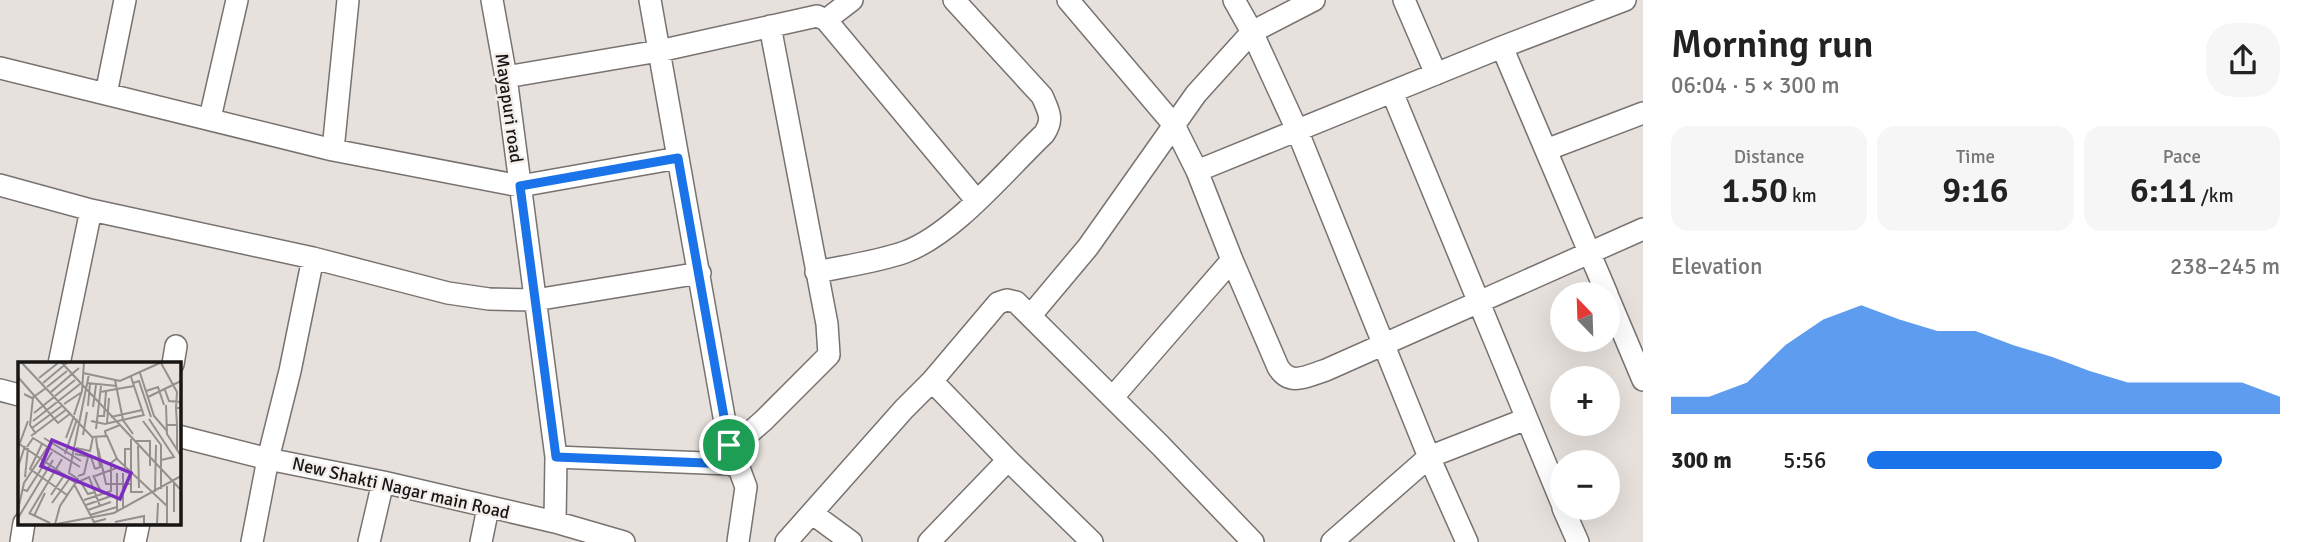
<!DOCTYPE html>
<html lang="en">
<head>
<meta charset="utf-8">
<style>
  body { margin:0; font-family:Signika,sans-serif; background:#f6f6f6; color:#222; height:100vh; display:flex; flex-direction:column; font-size:26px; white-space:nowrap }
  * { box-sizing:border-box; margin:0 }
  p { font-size:23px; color:#767676 }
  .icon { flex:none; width:38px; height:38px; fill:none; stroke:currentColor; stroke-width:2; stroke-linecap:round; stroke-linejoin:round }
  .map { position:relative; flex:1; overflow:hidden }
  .side { display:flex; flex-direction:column; background:#fff; width:665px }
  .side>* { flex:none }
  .needle { width:46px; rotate:337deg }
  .buttons { position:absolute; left:1550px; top:282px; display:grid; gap:14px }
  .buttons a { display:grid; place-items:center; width:70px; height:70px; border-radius:50%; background:#fff; box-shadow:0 7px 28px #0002; font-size:35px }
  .pin { position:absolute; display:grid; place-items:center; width:60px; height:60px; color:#fff; margin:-30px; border:4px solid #fff; border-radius:50%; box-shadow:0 2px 7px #0007 }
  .round { display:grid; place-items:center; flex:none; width:74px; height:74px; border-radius:28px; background:#f6f6f6 }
  .summary { display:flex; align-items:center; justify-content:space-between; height:119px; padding:0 28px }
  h1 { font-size:38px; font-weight:600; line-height:52px }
  .stats { display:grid; grid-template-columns:repeat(3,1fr); gap:10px; height:119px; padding:7px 28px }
  .stats div { display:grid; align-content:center; border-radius:18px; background:#f6f6f6; text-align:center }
  .stats b { font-size:35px; font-weight:600 }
  .stats small { font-size:19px; font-weight:400 }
  .stats p { font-size:19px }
  .chart { height:196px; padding:14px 28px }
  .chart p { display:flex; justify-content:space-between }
  .chart svg { width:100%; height:126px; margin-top:7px; fill:#1a73e8; opacity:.7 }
  ul { padding:0 28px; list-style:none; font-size:23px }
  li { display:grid; grid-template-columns:112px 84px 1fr; align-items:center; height:52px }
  li i { height:18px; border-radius:9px; background:#1a73e8 }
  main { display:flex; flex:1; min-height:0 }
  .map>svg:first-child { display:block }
</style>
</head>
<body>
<main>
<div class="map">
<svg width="1643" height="542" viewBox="0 0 1643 542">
  <rect width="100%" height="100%" fill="#e7e1dd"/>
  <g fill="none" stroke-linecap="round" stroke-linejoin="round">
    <defs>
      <path id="minor" d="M 492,0 L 506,77 L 556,457 L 730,464 L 739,468 L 746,487 L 738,542
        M 650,0 L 729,445 L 730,464
        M 1068,0 L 1174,125 L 1197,171 L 1232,260 L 1278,367 C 1290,387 1307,376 1326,370 L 1643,229
        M 1234,0 L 1252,32 L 1297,130 L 1429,457 L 1332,542
        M 1404,0 L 1436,74
        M 826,20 L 852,0
        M 1502,47 L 1607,294
        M 0,68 L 333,150 L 520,186 L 678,158
        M 506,77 L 659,51 L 817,16 L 826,20 L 977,201
        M 1392,92 L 1563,506
        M 106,94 L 125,0
        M 210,118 L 237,0
        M 333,150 L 348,0
        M 1546,150 L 1643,113
        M 1197,171 L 1502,47 L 1625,0
        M 0,185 L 91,210 L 313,258 L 448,293 L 489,299 L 535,300 L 700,273
        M 816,272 C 845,266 877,262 905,252 C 954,234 1006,170 1044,134 C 1054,119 1049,112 1042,96 L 954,0
        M 1608,297 L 1643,380
        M 1031,315 L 1088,247 L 1196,94 L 1252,32 L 1314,0
        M 59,364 L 91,210
        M 173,364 L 176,346
        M 932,381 L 998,303 L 1007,300 L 1016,302 L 1160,445 L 1253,542
        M 0,390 L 19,395
        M 1113,397 L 1232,260
        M 178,436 L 268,459 L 383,482 L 555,522 L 624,542
        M 729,445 L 747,435 L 763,421 L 829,355 L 827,324 L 770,26
        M 1563,508 L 1578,542
        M 813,514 L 851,542
        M 555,522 L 556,457
        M 21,542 L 24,523
        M 135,542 L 139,523
        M 252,542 L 268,459 L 290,371 L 313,258
        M 369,542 L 383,482
        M 481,542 L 488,508
        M 786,542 L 904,409 L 932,381 L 1008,460 L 1092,542
        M 929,542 L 1008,460
        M 1467,542 L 1429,457 L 1526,419"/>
    </defs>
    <use href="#minor" stroke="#787270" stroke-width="24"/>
    <use href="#minor" stroke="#fff" stroke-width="21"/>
  </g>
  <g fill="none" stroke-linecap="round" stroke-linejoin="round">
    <defs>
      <path id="route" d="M 678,158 L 729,445 L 730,464 L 556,457 L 520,186 Z"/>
    </defs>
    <use href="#route" stroke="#fff" stroke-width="14"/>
    <use href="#route" stroke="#1a73e8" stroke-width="9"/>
  </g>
  <g text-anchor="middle" stroke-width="5" stroke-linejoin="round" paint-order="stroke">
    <g font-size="18" fill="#181615" stroke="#f4eeeb">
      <text transform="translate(509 108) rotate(82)" y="6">Mayapuri road</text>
      <text transform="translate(401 488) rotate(13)" y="6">New Shakti Nagar main Road</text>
    </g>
  </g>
  <g transform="translate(18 362)">
    <rect width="163" height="163" fill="#e7e1dd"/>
    <path fill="none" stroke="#94908d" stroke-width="2" d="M 3,0 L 74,75 L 89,74 L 99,97 L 149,144M 43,0 L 162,127M 143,1 L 159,30 L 158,46 L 163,46M 65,11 L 102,19 L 144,0M 122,11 L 136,54 L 149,69M 0,15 L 40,61 L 53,51M 113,15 L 126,54M 21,16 L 40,1M 97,18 L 105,58 L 115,72M 25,21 L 50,0M 69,21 L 99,24M 115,21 L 121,19 L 133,55M 29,25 L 49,9M 147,28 L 151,39 L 163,40M 128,29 L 140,25 L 146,43M 33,30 L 61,6M 82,30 L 116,24M 6,32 L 14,36 L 28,26M 37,34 L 57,18M 130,35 L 163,19M 15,36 L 12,63 L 18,72M 46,42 L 64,30M 148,43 L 149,72 L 163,94M 70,44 L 72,21M 75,45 L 78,23M 16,51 L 36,35M 56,53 L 64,29 L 66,0M 80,54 L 86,54 L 88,30M 93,55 L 124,48M 131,57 L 156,95 L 143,98M 15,59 L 62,22M 73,59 L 87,62 L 126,53M 125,59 L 143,83 L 143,127M 89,61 L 91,36M 148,63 L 159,63 L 158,46M 14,66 L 45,43M 78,67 L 83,24M 65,73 L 69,50M 13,74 L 49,47M 88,74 L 87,69 L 102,63M 26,76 L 63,99M 48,76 L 56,54M 113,77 L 113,111M 117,79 L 132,79 L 132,104M 0,81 L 58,121 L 71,115 L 82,144M 24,82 L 12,107 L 49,133M 120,84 L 121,126M 9,85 L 15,76 L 62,105M 0,86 L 10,59M 58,86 L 72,89 L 75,75M 80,86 L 88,122 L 113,122M 159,88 L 159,63M 47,92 L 59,57M 57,92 L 73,95 L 77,107M 0,105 L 7,84M 107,106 L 107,87 L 113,87M 77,107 L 82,105 L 78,76M 113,112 L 113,130 L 125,130M 75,113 L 84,132M 60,114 L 66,112 L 70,95M 77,114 L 101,105M 7,115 L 10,86M 62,119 L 70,132 L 77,130M 56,122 L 76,160 L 88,157M 4,127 L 9,129 L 34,90M 137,130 L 138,83M 33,133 L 47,112M 66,138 L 93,129 L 93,101 L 98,97M 34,141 L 52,116M 68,143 L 93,134M 105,146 L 105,111M 0,148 L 6,121 L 29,86M 70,148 L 93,140M 99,150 L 99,111M 156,150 L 156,120M 11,151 L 32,161M 11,152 L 44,97M 72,153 L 99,145M 16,154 L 27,131M 0,156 L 35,98M 97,160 L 126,154 L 126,162M 37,162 L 42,144 L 60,117 L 51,111 L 71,12M 39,162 L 96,151 L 163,114M 126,162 L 149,162M 139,162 L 140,141M 149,162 L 149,124"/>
    <path fill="#7b2cbf" fill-opacity="0.15" stroke="#7b2cbf" stroke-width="3.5" d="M 34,78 L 113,111 L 102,137 L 23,104 Z"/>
    <rect width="163" height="163" fill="none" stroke="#181615" stroke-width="3.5"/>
  </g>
</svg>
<div class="buttons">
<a><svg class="needle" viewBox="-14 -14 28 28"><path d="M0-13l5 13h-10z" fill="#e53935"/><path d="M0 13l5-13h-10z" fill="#767676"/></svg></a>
<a>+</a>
<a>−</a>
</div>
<div class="pin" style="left:729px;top:445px;background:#1e9e55"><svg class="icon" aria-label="arrive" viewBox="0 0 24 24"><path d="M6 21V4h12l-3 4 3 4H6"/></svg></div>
</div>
<section class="side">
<div class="summary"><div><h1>Morning run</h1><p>06:04 · 5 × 300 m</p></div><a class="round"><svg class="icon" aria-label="share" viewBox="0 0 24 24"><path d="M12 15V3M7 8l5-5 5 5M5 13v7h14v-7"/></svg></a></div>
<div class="stats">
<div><p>Distance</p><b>1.50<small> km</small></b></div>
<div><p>Time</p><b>9:16</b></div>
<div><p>Pace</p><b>6:11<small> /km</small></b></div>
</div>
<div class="chart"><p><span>Elevation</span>238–245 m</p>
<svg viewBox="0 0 160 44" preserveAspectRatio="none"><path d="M0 44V38L10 38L20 33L30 20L40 11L50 6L60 11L70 15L80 15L90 20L100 24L110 29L120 33L130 33L140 33L150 33L160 38V44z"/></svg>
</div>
<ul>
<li><b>300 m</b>5:56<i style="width:86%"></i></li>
</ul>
</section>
</main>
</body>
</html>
